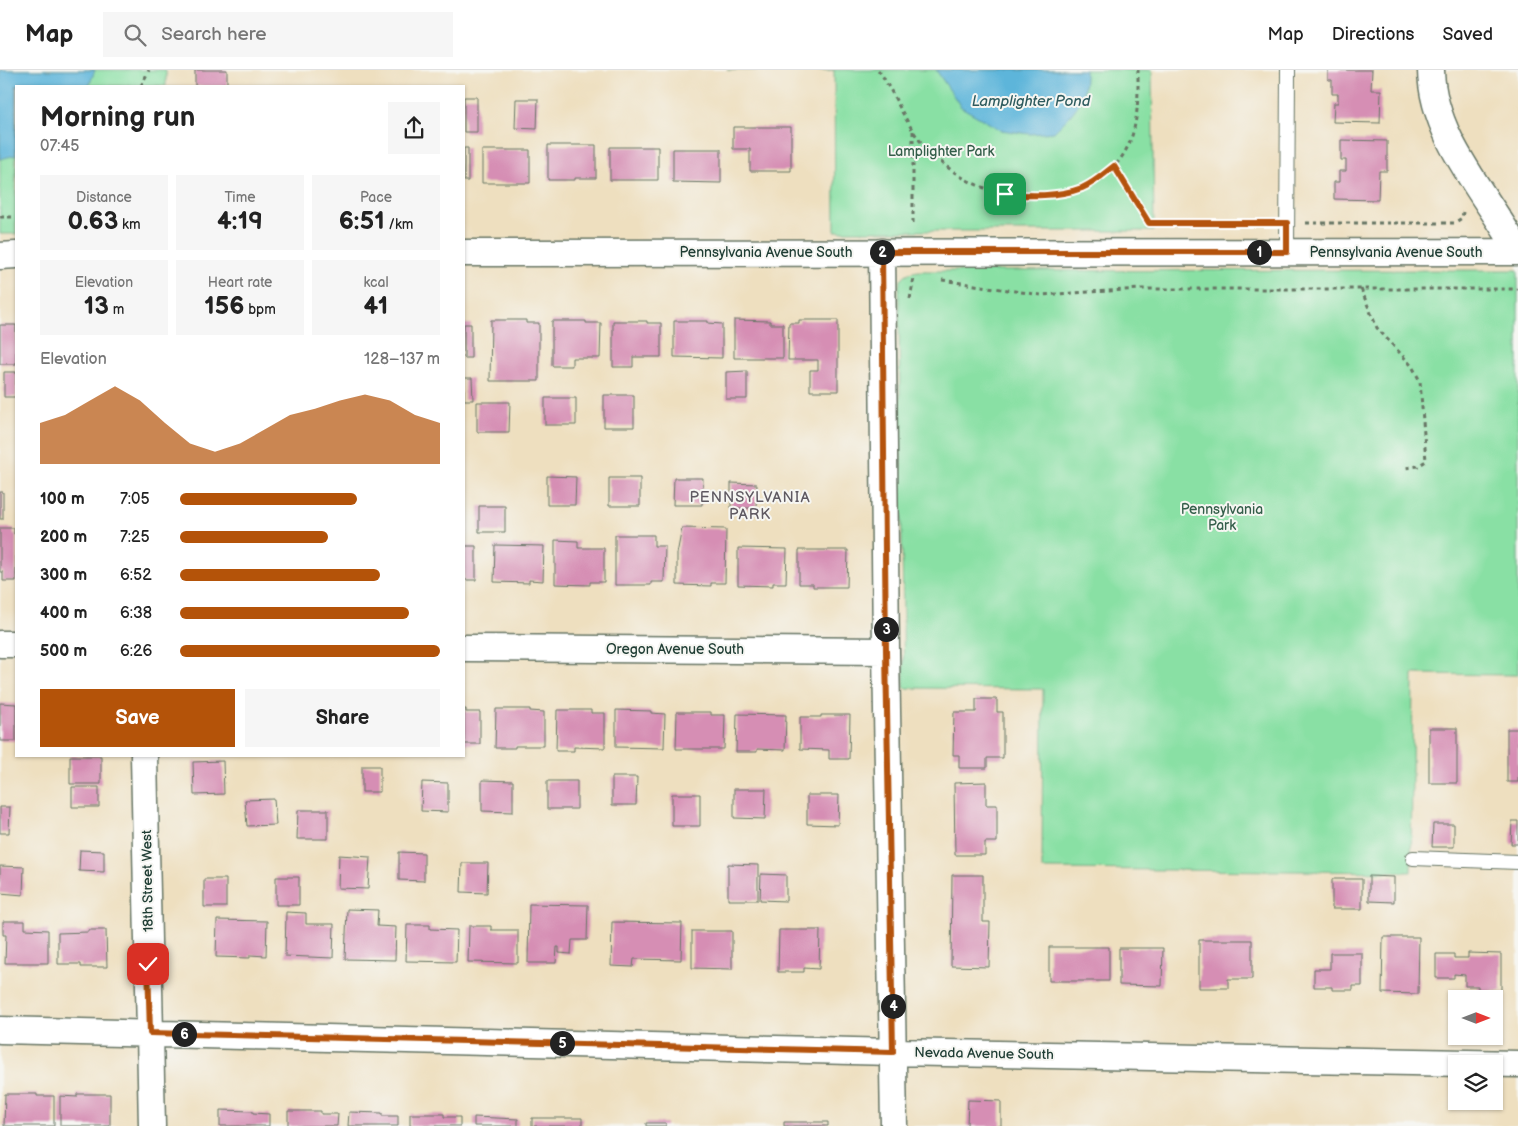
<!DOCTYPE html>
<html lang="en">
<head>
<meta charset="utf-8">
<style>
  body { margin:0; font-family:"Balsamiq Sans",sans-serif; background:#f6f6f6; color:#222; height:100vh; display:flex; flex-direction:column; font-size:19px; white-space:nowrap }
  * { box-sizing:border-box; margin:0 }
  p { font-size:16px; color:#767676 }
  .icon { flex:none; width:28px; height:28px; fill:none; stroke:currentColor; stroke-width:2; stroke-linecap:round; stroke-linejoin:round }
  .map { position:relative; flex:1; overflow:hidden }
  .details { position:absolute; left:15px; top:15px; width:450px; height:672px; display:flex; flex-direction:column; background:#fff; border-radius:0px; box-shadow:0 1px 4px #0004 }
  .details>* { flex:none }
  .needle { width:32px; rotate:90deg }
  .tools { position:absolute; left:1448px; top:920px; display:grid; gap:10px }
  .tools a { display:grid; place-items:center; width:55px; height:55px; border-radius:0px; background:#fff; box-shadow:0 1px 4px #0004; font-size:25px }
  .pin { position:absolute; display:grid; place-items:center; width:42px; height:42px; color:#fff; margin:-21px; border-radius:10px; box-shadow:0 2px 8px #0006 }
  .km { position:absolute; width:25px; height:25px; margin:-12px; border-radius:50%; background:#222; color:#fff; font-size:14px; line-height:25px; text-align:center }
  .round { display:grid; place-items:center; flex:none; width:52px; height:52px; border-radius:0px; background:#f6f6f6 }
  .overview { display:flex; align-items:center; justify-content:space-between; height:85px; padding:0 25px }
  h1 { font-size:28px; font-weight:600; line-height:38px }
  .stats { display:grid; grid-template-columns:repeat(3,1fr); gap:8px; height:85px; padding:5px 25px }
  .stats div { display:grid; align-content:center; border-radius:0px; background:#f6f6f6; text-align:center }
  .stats b { font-size:25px; font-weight:600 }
  .stats small { font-size:14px; font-weight:400 }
  .stats p { font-size:14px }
  .chart { height:140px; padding:10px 25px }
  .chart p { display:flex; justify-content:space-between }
  .chart svg { width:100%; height:90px; margin-top:5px; fill:#b45309; opacity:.7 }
  .cta { display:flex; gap:10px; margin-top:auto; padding:10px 25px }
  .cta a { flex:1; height:58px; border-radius:0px; background:#b45309; color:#fff; font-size:20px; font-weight:600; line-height:58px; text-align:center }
  .cta a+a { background:#f6f6f6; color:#222 }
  ul { padding:0 25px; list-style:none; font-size:16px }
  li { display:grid; grid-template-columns:80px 60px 1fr; align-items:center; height:38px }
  li i { height:12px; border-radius:6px; background:#b45309 }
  header { display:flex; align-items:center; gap:30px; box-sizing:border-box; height:70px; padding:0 25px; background:#fff; border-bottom:1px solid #e0e0e0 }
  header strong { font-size:24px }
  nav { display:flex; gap:28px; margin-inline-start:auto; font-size:18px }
  .search { width:350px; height:45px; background:#f6f6f6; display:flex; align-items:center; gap:12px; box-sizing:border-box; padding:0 18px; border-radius:0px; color:#767676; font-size:19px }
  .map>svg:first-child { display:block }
</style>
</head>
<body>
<header>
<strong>Map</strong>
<div class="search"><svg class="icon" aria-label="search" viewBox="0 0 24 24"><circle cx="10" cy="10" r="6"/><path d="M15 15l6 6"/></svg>Search here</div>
<nav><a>Map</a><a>Directions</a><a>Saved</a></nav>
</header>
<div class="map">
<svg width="1518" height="1056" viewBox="0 0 1518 1056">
  <rect width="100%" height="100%" fill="#f6f6f2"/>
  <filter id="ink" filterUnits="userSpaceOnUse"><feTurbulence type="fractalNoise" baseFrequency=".02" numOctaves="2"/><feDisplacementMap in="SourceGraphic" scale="10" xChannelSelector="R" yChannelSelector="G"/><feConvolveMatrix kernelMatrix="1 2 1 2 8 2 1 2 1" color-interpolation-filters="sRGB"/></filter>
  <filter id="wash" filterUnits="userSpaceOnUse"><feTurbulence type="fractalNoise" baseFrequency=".0096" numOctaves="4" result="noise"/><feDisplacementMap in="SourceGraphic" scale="20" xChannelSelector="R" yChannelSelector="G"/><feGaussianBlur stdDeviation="1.12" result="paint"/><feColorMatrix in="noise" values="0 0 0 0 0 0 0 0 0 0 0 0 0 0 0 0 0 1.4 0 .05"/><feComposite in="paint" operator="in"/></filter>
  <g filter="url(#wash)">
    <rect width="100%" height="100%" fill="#eedfbf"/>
    <path fill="#89e0a4" stroke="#548e6c" d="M 0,0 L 166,0 L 166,16 L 16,16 L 16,164 L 0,164 Z
      M 727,0 L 1152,0 L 1154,161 L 835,161 L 834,0 Z
      M 1518,200 L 1518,605 L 1413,604 L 1411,802 L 1042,799 L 1043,619 L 904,618 L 899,250 L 899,216 C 902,199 919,201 933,201 Z"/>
    <path fill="#5db5da" stroke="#3e7987" d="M 0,0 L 95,0 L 89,16 L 16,16 L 16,85 L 0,89 Z
      M 936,0 L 1085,0 C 1086,32 1075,41 1054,62 L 1030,64 L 1001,60 L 961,37 Z"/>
    <g id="blocks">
      <path fill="#d68eb4" d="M 195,0 L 227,0 L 227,16 L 195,16 Z
        M 1328,0 L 1372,0 L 1371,20 L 1381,20 L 1380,53 L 1333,52 L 1334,33 L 1338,33 L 1338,24 L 1332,24 L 1332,10 L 1328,10 Z
        M 464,27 L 477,27 L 477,62 L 464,62 Z
        M 516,29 L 538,29 L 537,59 L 515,58 Z
        M 733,57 L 791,57 L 791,101 L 750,101 L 750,79 L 733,79 Z
        M 1341,70 L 1387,71 L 1387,101 L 1379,101 L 1378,130 L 1334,129 L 1334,112 L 1339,112 L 1339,101 L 1346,101 L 1346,90 L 1341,90 Z
        M 548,75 L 596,75 L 596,108 L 575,108 L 575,110 L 548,110 Z
        M 610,77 L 658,77 L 658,110 L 610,110 Z
        M 464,78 L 468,78 L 468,111 L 464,111 Z
        M 673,79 L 721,79 L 721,113 L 673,112 Z
        M 482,80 L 530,80 L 530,113 L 482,113 Z
        M 491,250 L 526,250 L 526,253 L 539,253 L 539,311 L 490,311 Z
        M 734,250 L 770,251 L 770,254 L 783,254 L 783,288 L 734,288 Z
        M 799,250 L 838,250 L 838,321 L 810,321 L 810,300 L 818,300 L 818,290 L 788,290 L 789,253 L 799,253 Z
        M 552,251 L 586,251 L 586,253 L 601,253 L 600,288 L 572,288 L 572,296 L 552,296 Z
        M 613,251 L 647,251 L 647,253 L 661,253 L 661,287 L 633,287 L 633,297 L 613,297 Z
        M 674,251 L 708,251 L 708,253 L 722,254 L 722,288 L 674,287 Z
        M 464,254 L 471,254 L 471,288 L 464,288 Z
        M 0,255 L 16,255 L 16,294 L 0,294 Z
        M 747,301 L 747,329 L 726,329 L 726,302 Z
        M 4,302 L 16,302 L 16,327 L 4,327 Z
        M 464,308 L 472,308 L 473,330 L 464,330 Z
        M 604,325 L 634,325 L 634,357 L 604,357 Z
        M 545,328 L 576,328 L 576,355 L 545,355 Z
        M 477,332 L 510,332 L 509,362 L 477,362 Z
        M 547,406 L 576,407 L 575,435 L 547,435 Z
        M 609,408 L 640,408 L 640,436 L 609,436 Z
        M 674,408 L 703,408 L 702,435 L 673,435 Z
        M 731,413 L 757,414 L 756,438 L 731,438 Z
        M 0,422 L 3,422 L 3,449 L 0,449 Z
        M 479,436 L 505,436 L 505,462 L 479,462 Z
        M 0,458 L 14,458 L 14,464 L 16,464 L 16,511 L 3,511 L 3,502 L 0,502 Z
        M 682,458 L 726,459 L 725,513 L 711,513 L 711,516 L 677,515 L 677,484 Z
        M 615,465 L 654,465 L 654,476 L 665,476 L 664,512 L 651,512 L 651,515 L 615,515 Z
        M 555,470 L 578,471 L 578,478 L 604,478 L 604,512 L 590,512 L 590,515 L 555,514 Z
        M 495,475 L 544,476 L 543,511 L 529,510 L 529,513 L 494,512 Z
        M 464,476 L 476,476 L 476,510 L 464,510 Z
        M 738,478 L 787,479 L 786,513 L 773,513 L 773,516 L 738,515 Z
        M 799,480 L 848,480 L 847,517 L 813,517 L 813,514 L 799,514 Z
        M 976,629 L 997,629 L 997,642 L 1003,642 L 1003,688 L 987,688 L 987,698 L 959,698 L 959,685 L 953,685 L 954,642 L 976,642 Z
        M 0,633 L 16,634 L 16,671 L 0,671 Z
        M 464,639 L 466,639 L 466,642 L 480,642 L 480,674 L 464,674 Z
        M 496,639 L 530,639 L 530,641 L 544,642 L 544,676 L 515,676 L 515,678 L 495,678 Z
        M 557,640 L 591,640 L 591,643 L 605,643 L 605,678 L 574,677 L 574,681 L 556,681 Z
        M 616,640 L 651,641 L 651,643 L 665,644 L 664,678 L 616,677 Z
        M 677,642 L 711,642 L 711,645 L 725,645 L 724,679 L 676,679 Z
        M 737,644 L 786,645 L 785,680 L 757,679 L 757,682 L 736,682 Z
        M 821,645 L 850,645 L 849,689 L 829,689 L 829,680 L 800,679 L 800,647 L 821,647 Z
        M 1429,658 L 1457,658 L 1457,713 L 1429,713 Z
        M 1507,659 L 1518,659 L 1518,712 L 1507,712 Z
        M 70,686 L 101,686 L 101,714 L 70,714 Z
        M 223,691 L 224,724 L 194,725 L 193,692 Z
        M 362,696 L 380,696 L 380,722 L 362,722 Z
        M 612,707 L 637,707 L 636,735 L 612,735 Z
        M 482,710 L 513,711 L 513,742 L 482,741 Z
        M 547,711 L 577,711 L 577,739 L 547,739 Z
        M 422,712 L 448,713 L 448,742 L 421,741 Z
        M 986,712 L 986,735 L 997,735 L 997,772 L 985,772 L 985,785 L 955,785 L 954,713 Z
        M 72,717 L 99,717 L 99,737 L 72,737 Z
        M 734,719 L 766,719 L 765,749 L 734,748 Z
        M 672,724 L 700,724 L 700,756 L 672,756 Z
        M 807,725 L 839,725 L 838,755 L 807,754 Z
        M 274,729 L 276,755 L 247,756 L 245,730 Z
        M 0,737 L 10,737 L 9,763 L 0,763 Z
        M 298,740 L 328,740 L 328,769 L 297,769 Z
        M 1512,751 L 1518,751 L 1518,774 L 1511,774 Z
        M 1433,754 L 1454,754 L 1454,777 L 1432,777 Z
        M 80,780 L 104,781 L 104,802 L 79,801 Z
        M 399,782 L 424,783 L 424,811 L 399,810 Z
        M 339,785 L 370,787 L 368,819 L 338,818 Z
        M 462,793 L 488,793 L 487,823 L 461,822 Z
        M 728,794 L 758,795 L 758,830 L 728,830 Z
        M 0,796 L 24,797 L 23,825 L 0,823 Z
        M 761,804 L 786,805 L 786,831 L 760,830 Z
        M 952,805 L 983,805 L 983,852 L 990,852 L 989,897 L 951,896 Z
        M 1369,806 L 1394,807 L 1394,832 L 1369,831 Z
        M 276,807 L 299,807 L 299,835 L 276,835 Z
        M 204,809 L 226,809 L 226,837 L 204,837 Z
        M 1332,809 L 1362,809 L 1362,839 L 1332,839 Z
        M 529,834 L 588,835 L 587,870 L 572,870 L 571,884 L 559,883 L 559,877 L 557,877 L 556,893 L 528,893 Z
        M 347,839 L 378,840 L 377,856 L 396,857 L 395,890 L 345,889 Z
        M 286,842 L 306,843 L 306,854 L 334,854 L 333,888 L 285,886 Z
        M 217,850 L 267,851 L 266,886 L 250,885 L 250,888 L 216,887 Z
        M 3,851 L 25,851 L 25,859 L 48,860 L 48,893 L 5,893 L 6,865 L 3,865 Z
        M 612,852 L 682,853 L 681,890 L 634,889 L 633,897 L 611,896 Z
        M 407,855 L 430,855 L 430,859 L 457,860 L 456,892 L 406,891 Z
        M 469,856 L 491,856 L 491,860 L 518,860 L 518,893 L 468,892 Z
        M 88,860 L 106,860 L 107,897 L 81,897 L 81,894 L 58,894 L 58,863 L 88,862 Z
        M 779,860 L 820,860 L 819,899 L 804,898 L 804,902 L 778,902 Z
        M 692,861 L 732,861 L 732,899 L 692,898 Z
        M 1383,867 L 1419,867 L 1418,924 L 1382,923 Z
        M 1199,870 L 1252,870 L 1252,909 L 1228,909 L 1228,918 L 1199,918 Z
        M 1049,877 L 1109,877 L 1109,911 L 1049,911 Z
        M 1119,878 L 1163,878 L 1162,916 L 1119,915 Z
        M 1330,883 L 1362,883 L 1362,916 L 1353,916 L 1353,920 L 1332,920 L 1332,917 L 1314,917 L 1314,899 L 1330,899 Z
        M 1468,883 L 1501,884 L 1501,921 L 1478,921 L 1478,916 L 1465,916 L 1465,905 L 1454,904 L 1454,908 L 1436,908 L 1436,884 L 1454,884 L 1454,888 L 1468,888 Z
        M 5,1024 L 37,1024 L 37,1026 L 54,1026 L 54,1056 L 4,1056 Z
        M 77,1024 L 110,1024 L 110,1056 L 60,1056 L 60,1026 L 77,1027 Z
        M 968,1030 L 1001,1031 L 1001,1056 L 967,1056 Z
        M 220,1040 L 253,1041 L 253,1043 L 269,1044 L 269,1056 L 220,1056 Z
        M 288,1041 L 321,1041 L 321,1044 L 338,1044 L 337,1056 L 288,1056 Z
        M 349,1042 L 382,1043 L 382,1046 L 398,1046 L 398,1056 L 348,1056 Z
        M 410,1044 L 444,1044 L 444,1047 L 460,1047 L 460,1056 L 410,1056 Z
        M 474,1047 L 518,1049 L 518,1056 L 474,1056 Z
        M 532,1048 L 582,1048 L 582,1056 L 532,1056 Z
        M 784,1052 L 828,1052 L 828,1056 L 784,1056 Z
        M 646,1053 L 666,1053 L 666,1056 L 646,1056 Z"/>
    </g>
  </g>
  <g filter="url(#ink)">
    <use href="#blocks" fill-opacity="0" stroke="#677665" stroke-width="1"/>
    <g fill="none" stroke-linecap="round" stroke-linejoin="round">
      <defs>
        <path id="lane" d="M 1287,182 L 1288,0
          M 1413,788 L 1518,792"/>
        <path id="street" d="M 1431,0 C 1432,67 1487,125 1518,181
          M 882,182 L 886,581 L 894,1056
          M 464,183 L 1518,182
          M 0,186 L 16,185
          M 0,574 L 16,574
          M 464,578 L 886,581
          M 144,686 L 152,1056
          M 0,960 L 893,982 L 1518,994"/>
      </defs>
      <use href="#lane" stroke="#677665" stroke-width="16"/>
      <use href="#street" stroke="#677665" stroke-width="29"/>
      <path stroke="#677665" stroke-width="3" stroke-dasharray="4 4" stroke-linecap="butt" d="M 878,0 C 883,5 886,13 890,19 C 901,39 912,64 928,80 C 944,96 964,111 985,118 C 1031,134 1103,127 1127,78 C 1139,54 1138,26 1138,0
        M 141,16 L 149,0
        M 913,61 L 913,157
        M 1114,96 L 1149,153 L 1267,153
        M 0,147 L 16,147
        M 1306,153 L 1454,153 L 1462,148 L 1463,142
        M 942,210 L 1041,225 L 1140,219 L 1518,219
        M 1361,219 L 1377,258 L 1412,296 L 1420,311 L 1426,391 L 1418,396 L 1405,398
        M 910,229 L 914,208"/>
      <use href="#lane" stroke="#fff" stroke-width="14"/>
      <use href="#street" stroke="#fff" stroke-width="26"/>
    </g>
  </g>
  <g fill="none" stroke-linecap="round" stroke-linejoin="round" filter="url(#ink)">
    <defs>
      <path id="route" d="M 148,894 L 150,963 L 893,982 L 886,581 L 882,182 L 1287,182 L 1287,153 L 1149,153 L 1114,96 C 1104,104 1094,113 1082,118 C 1058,127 1030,126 1005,124"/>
    </defs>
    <use href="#route" stroke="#fff" stroke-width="10"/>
    <use href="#route" stroke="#b45309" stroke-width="6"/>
  </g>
  <g text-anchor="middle" stroke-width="4" stroke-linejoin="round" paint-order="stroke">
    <g font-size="14" fill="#345e4a" stroke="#f6f6f2">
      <text x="941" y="86">Lamplighter Park</text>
      <text x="1222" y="444">Pennsylvania<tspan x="1222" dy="16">Park</tspan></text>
    </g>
    <g font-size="14" fill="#1f3d34" stroke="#f6f6f2">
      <text x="766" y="187">Pennsylvania Avenue South</text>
      <text x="1396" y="187">Pennsylvania Avenue South</text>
      <text x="675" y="584">Oregon Avenue South</text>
      <text transform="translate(147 811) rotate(-91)" y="5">18th Street West</text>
      <text transform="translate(984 983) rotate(1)" y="5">Nevada Avenue South</text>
    </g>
    <g font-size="15" font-style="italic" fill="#2e5b5e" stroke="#f6f6f2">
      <text x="1031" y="36">Lamplighter Pond</text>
    </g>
    <g font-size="15" letter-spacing="1" fill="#5f5961" stroke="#f6f6f2">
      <text x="750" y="432">PENNSYLVANIA<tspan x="750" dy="17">PARK</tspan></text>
    </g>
  </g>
</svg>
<div class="tools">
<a><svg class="needle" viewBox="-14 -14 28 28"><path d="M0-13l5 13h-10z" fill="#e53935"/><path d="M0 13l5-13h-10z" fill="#767676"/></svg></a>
<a><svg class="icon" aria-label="layers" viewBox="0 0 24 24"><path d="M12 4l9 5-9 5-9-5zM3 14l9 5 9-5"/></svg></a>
</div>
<div class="pin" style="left:1005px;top:124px;background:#1e9e55"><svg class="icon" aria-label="arrive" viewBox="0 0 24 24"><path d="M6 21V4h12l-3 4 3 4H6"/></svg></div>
<div class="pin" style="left:148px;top:894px;background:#d93025"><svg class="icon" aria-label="check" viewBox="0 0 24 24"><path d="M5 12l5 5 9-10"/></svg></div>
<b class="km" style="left:1259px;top:182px">1</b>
<b class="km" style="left:882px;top:182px">2</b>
<b class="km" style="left:886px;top:559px">3</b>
<b class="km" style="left:893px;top:936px">4</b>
<b class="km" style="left:562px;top:973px">5</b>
<b class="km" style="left:184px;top:964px">6</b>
<section class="details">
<div class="overview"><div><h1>Morning run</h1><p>07:45</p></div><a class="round"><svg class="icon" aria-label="share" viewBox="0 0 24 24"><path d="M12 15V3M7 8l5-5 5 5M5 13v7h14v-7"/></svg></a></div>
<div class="stats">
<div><p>Distance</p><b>0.63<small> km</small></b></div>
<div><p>Time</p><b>4:19</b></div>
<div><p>Pace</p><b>6:51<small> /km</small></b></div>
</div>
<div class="stats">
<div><p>Elevation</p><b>13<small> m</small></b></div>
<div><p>Heart rate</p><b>156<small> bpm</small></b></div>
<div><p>kcal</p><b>41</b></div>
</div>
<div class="chart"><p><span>Elevation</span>128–137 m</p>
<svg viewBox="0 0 160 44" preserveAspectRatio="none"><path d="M0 44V24L10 20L20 13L30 6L40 13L50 24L60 34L70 38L80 34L90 27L100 20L110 17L120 13L130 10L140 13L150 20L160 24V44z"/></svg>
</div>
<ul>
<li><b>100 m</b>7:05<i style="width:68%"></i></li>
<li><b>200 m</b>7:25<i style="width:57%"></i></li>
<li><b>300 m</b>6:52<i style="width:77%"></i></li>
<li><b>400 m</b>6:38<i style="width:88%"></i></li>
<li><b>500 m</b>6:26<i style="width:100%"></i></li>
</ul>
<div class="cta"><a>Save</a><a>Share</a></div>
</section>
</div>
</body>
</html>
